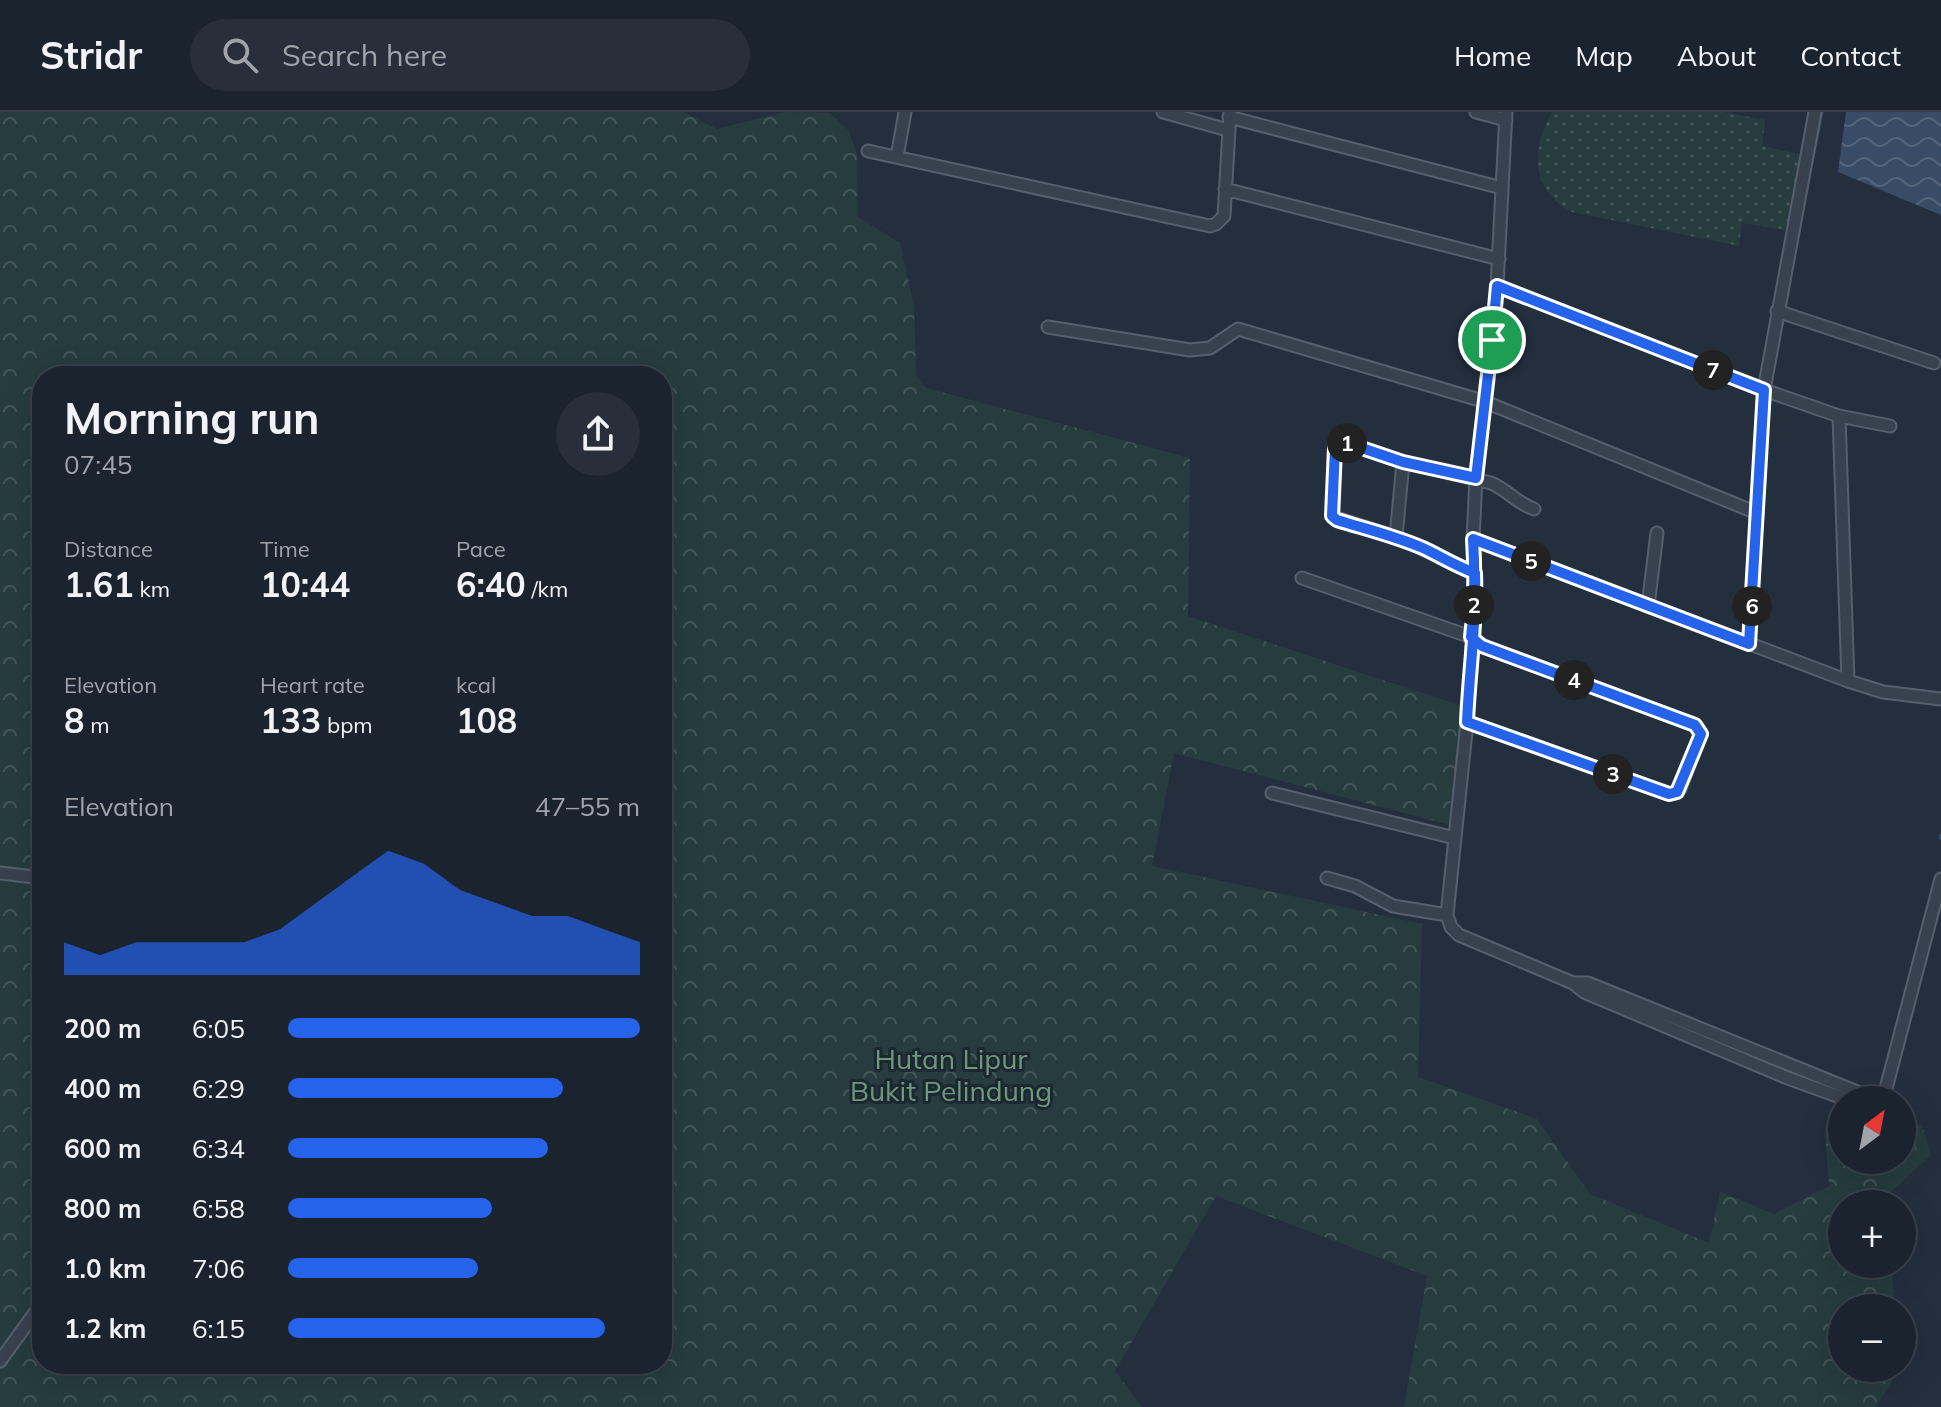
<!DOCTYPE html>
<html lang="en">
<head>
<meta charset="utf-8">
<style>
  body { margin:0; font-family:Mulish,sans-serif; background:#282f3a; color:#f1f3f6; height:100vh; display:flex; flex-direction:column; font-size:30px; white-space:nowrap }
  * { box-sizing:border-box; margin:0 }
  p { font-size:26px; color:#a0a4aa }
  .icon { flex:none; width:44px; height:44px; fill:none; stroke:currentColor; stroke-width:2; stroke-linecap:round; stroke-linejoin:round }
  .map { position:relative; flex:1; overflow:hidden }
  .drawer { position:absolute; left:32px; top:254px; width:640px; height:1008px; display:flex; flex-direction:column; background:#1b232e; border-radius:32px; box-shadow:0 8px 32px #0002,0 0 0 2px #39404a }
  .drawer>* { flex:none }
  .needle { width:52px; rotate:32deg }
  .fabs { position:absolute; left:1828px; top:974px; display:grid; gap:16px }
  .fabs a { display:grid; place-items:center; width:88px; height:88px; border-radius:50%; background:#1b232e; box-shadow:0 8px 32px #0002,0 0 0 2px #39404a; font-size:40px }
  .pin { position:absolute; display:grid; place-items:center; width:68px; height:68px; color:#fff; margin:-34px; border:4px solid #fff; border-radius:50%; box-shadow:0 2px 8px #0007 }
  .km { position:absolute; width:40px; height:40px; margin:-20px; border-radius:50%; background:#222; color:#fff; font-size:22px; line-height:40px; text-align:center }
  .round { display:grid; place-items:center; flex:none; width:84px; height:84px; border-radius:42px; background:#282f3a }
  .overview { display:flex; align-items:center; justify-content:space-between; height:136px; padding:0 32px }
  h1 { font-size:44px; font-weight:700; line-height:60px }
  .metrics { display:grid; grid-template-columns:repeat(3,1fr); gap:12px; height:136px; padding:8px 32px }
  .metrics div { display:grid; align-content:center }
  .metrics b { font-size:34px; font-weight:700 }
  .metrics small { font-size:22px; font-weight:400 }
  .metrics p { font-size:22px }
  .chart { height:224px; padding:16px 32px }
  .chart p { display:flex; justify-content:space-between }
  .chart svg { width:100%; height:144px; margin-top:8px; fill:#2563eb; opacity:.7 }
  ul { padding:0 32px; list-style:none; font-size:26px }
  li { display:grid; grid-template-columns:128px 96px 1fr; align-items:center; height:60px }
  li i { height:20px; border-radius:10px; background:#2563eb }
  header { display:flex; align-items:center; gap:48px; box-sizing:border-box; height:112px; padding:0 40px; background:#1b232e; border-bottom:2px solid #39404a }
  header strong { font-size:38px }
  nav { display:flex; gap:44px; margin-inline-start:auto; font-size:28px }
  .search { width:560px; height:72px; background:#282f3a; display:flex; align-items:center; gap:20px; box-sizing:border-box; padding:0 28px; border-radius:44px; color:#a0a4aa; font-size:30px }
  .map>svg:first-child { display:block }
</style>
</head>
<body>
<header>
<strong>Stridr</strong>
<div class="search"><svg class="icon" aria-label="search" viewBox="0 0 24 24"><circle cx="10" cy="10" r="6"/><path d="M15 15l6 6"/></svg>Search here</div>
<nav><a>Home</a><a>Map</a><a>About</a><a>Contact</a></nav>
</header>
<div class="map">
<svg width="1941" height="1295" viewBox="0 0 1941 1295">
  <defs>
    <pattern id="grass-dots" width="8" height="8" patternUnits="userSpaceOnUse" patternTransform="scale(2)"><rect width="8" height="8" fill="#263c3f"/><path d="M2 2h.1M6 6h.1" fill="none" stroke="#435659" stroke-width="1.8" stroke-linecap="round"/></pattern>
    <pattern id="forest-crowns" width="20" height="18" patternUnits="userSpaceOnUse" patternTransform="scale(2)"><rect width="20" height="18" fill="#263c3f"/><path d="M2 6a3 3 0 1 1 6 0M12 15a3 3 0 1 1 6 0" fill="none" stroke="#435659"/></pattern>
    <pattern id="water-waves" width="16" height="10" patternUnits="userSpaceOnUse" patternTransform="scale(2)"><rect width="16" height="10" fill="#394c67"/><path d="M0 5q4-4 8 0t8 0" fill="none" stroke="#53647b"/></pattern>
  </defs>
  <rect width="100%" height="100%" fill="#242f3e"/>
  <path fill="url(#grass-dots)" d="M 1552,0 L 1724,0 L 1765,8 L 1762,34 L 1803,43 L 1792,119 L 1742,111 L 1739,134 L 1572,100 C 1530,78 1531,37 1552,0 Z"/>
  <path fill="url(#forest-crowns)" fill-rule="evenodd" d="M 0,0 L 683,0 L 717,17 L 785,0 L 830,1 L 849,19 L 857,42 L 858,105 L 900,131 L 914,194 L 916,264 L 926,276 L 1190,346 L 1188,504 L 1465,595 L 1454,714 L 1174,641 L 1152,754 L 1422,812 L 1418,965 L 1537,1007 L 1590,1082 L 1709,1131 L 1720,1080 L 1774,1102 L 1829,1074 L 1825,1018 L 1830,997 L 1842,1001 L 1842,1048 L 1902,1048 L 1902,1013 L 1922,1014 L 1931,1043 L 1891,1080 L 1891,1092 L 1842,1092 L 1842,1152 L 1891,1152 L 1895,1196 L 1842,1196 L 1842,1256 L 1894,1256 L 1892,1270 L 1876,1295 L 1404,1295 L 1427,1164 L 1216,1084 L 1115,1259 L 1142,1295 L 0,1295 ZM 42,264 L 662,264 L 662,1252 L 42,1252 Z"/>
  <path fill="url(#water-waves)" d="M 1846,0 L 1941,0 L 1941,103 L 1838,60 Z"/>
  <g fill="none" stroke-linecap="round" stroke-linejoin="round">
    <path stroke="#394c67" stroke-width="3" d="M 1799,116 L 1822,0
      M 1897,576 L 1941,581
      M 1940,726 L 1941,723"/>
    <defs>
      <path id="street" d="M 1163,0 L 1228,18
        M 1476,0 L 1506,8
        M 1506,0 L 1497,174 L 1476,366 L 1473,427 L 1476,481 L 1467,610 L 1447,803 L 1451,815 L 1459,823 L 1573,871 L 1584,880 L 1785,965 L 1848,988
        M 1229,5 L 1502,76
        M 868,39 L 1210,114 L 1216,112 L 1224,104 L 1230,0
        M 897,45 L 905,0
        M 1225,77 L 1499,147
        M 1497,174 L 1764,278 L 1839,304 L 1890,314
        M 1777,199 L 1934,251
        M 1048,215 L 1190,238 L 1210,236 L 1238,217 L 1483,289 L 1757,401
        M 1839,304 L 1848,569
        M 1396,425 L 1403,350
        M 1473,427 L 1848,569 L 1883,580 L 1941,587
        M 1475,461 L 1396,425 L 1333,405 L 1336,332 L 1341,329 L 1403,350 L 1491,371 C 1508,378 1516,391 1534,397
        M 1302,466 L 1471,525 L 1482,534 L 1695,613 L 1701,622 L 1680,677 L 1669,682 L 1467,610
        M 1648,494 L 1657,421
        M 1749,532 L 1764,278 L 1815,0
        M 1272,681 L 1455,726
        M 0,761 L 42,766
        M 1327,766 L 1355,774 L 1393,794 L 1447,803
        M 1574,871 L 1588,871 L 1877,988
        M 1883,988 L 1941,767
        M 0,1249 L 42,1191"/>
    </defs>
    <use href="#street" stroke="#565f6c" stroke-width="15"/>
    <use href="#street" stroke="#38414e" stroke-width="11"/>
  </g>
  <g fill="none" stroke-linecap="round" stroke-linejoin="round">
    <defs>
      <path id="route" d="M 1492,228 L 1476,366 L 1403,350 L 1341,329 L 1335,336 L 1332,404 L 1337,408 C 1366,417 1395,424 1423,436 C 1440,444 1456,454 1475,461 C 1477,510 1469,561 1467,610 L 1669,682 L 1677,680 L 1701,622 L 1695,613 L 1482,534 L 1471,525 C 1475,492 1475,460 1473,427 L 1749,532 L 1764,278 L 1497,174 L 1492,228"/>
    </defs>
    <use href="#route" stroke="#fff" stroke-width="16"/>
    <use href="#route" stroke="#2563eb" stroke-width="10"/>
  </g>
  <g text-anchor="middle" stroke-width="6" stroke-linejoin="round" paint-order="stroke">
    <g font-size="28" fill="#6b9a76" stroke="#1d2633">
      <text x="951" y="957">Hutan Lipur<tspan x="951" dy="32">Bukit Pelindung</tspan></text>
    </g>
  </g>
</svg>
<div class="fabs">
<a><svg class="needle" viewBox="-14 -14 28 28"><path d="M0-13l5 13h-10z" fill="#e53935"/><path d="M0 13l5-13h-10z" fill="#a0a4aa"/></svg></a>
<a>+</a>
<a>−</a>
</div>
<div class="pin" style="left:1492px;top:228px;background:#1e9e55"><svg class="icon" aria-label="arrive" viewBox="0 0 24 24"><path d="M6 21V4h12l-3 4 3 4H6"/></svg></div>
<b class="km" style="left:1347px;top:331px">1</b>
<b class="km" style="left:1474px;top:493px">2</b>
<b class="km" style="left:1613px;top:662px">3</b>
<b class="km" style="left:1574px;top:568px">4</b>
<b class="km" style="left:1531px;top:449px">5</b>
<b class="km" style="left:1752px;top:494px">6</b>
<b class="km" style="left:1713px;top:258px">7</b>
<section class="drawer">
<div class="overview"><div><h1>Morning run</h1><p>07:45</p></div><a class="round"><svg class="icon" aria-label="share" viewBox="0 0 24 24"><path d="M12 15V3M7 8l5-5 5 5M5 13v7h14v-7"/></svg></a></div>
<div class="metrics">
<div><p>Distance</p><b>1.61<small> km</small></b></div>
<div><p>Time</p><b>10:44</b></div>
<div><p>Pace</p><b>6:40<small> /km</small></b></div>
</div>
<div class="metrics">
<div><p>Elevation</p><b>8<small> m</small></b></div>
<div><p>Heart rate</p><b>133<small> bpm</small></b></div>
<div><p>kcal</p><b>108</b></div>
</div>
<div class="chart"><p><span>Elevation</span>47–55 m</p>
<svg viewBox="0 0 160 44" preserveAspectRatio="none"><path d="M0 44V34L10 38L20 34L30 34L40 34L50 34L60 30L70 22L80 14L90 6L100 10L110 18L120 22L130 26L140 26L150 30L160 34V44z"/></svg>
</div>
<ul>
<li><b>200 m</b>6:05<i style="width:100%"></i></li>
<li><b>400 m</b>6:29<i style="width:78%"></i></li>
<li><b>600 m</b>6:34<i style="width:74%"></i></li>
<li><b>800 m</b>6:58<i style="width:58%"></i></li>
<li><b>1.0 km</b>7:06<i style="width:54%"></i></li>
<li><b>1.2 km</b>6:15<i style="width:90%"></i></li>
</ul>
</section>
</div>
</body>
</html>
